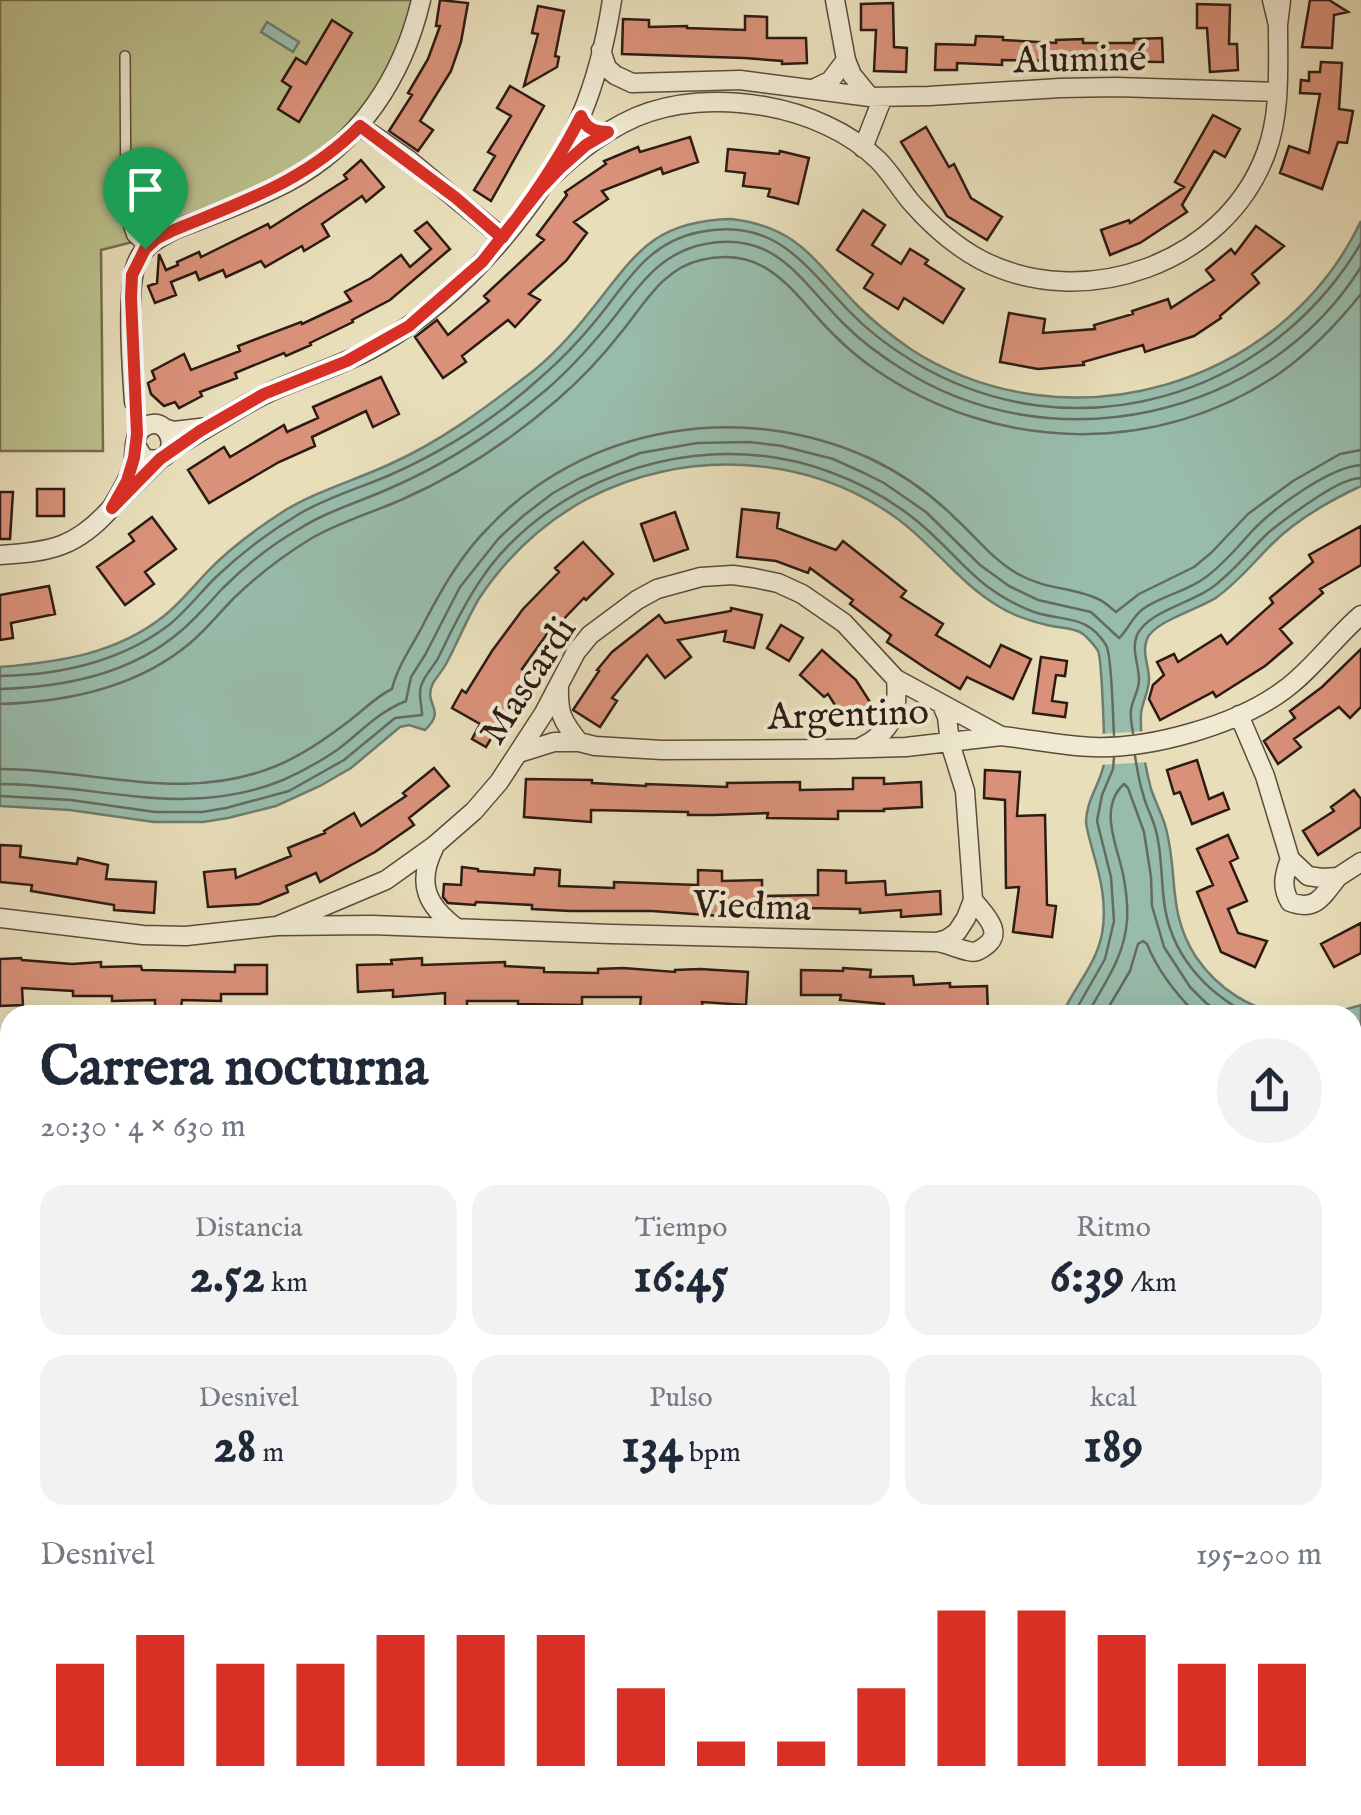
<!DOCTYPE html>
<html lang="es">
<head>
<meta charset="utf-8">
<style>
  body { margin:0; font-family:"IM FELL English",serif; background:#f2f2f3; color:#1f2937; height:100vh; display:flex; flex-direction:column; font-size:38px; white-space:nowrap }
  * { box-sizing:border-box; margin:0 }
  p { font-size:32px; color:#747a83 }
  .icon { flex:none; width:55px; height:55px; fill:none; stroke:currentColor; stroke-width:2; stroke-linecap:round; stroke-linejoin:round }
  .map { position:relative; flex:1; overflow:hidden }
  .panel { position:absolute; left:0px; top:1005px; width:1362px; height:810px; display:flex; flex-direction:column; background:#fff; border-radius:30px 30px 0 0; box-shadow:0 10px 40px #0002 }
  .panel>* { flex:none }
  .pin { position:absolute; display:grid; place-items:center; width:85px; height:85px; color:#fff; margin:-102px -42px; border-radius:50% 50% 50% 0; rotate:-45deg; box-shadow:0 0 10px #0007 }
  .pin .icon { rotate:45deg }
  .round { display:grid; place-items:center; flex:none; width:105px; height:105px; border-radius:52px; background:#f2f2f3 }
  .head { display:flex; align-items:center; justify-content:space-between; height:170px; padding:0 40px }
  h1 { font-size:55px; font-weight:700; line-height:75px }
  .stats { display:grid; grid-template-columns:repeat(3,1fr); gap:15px; height:170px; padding:10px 40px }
  .stats div { display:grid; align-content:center; border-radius:25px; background:#f2f2f3; text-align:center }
  .stats b { font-size:50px; font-weight:700 }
  .stats small { font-size:28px; font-weight:400 }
  .stats p { font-size:28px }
  .chart { height:280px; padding:20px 40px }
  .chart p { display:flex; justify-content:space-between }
  .chart svg { width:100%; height:180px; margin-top:10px; stroke:#d93025; stroke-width:6 }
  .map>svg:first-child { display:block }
</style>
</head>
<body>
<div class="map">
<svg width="1361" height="1815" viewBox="0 0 1361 1815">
  <rect width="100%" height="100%" fill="#e8deba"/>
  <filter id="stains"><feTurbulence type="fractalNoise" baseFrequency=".002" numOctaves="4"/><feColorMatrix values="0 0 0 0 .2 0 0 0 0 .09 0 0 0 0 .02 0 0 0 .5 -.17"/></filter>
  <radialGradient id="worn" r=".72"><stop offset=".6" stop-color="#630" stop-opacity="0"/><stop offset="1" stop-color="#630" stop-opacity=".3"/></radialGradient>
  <path fill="#bbc08c" stroke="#746e50" stroke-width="2.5" d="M 0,0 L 414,0 L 410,20 L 372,101 L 332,143 L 290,174 L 148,238 L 101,250 L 103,451 L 0,451 Z"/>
  <path fill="#98bcab" stroke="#6d7c6e" stroke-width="2.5" d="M 267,22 L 299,42 L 293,52 L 261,32 Z
    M 731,219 C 800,227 815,263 859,307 C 875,323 893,337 912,350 C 1067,449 1282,387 1361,221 L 1361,486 C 1329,501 1297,519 1272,544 C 1254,562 1238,582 1217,597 C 1200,609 1154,621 1147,639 C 1142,652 1148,664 1149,677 C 1150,690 1142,701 1141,714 C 1140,737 1145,766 1151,789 C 1155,801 1161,812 1165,825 C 1179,872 1166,911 1196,957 C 1217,988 1251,1011 1290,1015 L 1062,1015 C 1074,987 1096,965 1102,934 C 1107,905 1101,879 1093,852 C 1091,843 1087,832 1086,822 C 1086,801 1100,784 1104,764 C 1105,753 1102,658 1098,651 C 1096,647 1087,637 1083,634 C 1075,627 1057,628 1047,625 C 1030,621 1012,615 998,606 C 958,582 932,543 895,517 C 805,453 682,448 585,500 C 543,523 507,557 480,597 C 467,618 458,642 446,664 C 442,671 437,677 433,683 C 422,706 448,708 425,730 L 409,725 L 400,727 L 351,768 L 320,786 L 276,806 L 228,818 L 203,822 L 154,822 L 70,810 L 0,806 L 0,667 C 60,662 116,654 164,616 C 180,603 193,587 207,572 C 229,549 256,529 284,511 C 317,491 353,481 388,465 C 440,442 484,409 528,375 C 552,357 574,332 592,309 C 636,254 653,221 731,219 Z
    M 1361,1005 L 1361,1110 L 1353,1112 L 1352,1015 L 1326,1015 Z
    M 1353,1677 L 1361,1688 L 1361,1815 L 931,1815 L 872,1805 L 1352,1805 Z
    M 0,1701 L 10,1704 L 10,1805 L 572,1805 L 519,1815 L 0,1815 Z"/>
  <path fill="#e8deba" d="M 1148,731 L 1151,762 L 1099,765 L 1099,734 Z"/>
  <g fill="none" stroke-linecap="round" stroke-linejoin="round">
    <path stroke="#626c5f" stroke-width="2.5" d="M 0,676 C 61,675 120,662 169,625 C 186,611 200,593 215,578 C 241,553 269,532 299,514 C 328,497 360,488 390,475 C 444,451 496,418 540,378 C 561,360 580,340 597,319 C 628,281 648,242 700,232 C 776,217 804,265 850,312 C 868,331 891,348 914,362 C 1072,457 1269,399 1361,243
      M 0,689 C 65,687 132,674 182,630 C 197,617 209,603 222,589 C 245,566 271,545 299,529 C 329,510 363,501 395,486 C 450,462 500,428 546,390 C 568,371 589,348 608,325 C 636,291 657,253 705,244 C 777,230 801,282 844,324 C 861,341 881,356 902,369 C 1052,465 1266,419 1361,267
      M 0,704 C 68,702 136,688 189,644 C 206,630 219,613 235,597 C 258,575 284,555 312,538 C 340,522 371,513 401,500 C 458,475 511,440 557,400 C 580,380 601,358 619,335 C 643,307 661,269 701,260 C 768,244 792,293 833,334 C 846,347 861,360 876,370 C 997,453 1158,457 1280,373 C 1311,351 1337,324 1361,294
      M 1133,733 C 1132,726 1130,718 1131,710 C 1132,700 1139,691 1139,680 C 1139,665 1131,650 1137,635 C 1148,611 1193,603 1214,586 C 1235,570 1250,550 1269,532 C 1285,519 1302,507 1319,496 C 1332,488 1346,479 1361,478
      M 1135,756 C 1137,768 1139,782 1143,794 C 1146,807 1153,818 1156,831 C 1162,854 1161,878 1164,901 C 1170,954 1205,992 1250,1015
      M 0,769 C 95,769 184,804 276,766 C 303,755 327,738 349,721 C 364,710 375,697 392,689 C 398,664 414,644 425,621 C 443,587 461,555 489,527 C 586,425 742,400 869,458 C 901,473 931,494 956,519 C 977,538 993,560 1018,574 C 1046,590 1073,587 1098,599 C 1105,602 1111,608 1116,612 L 1139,594 L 1194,567 L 1211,553 L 1248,514 L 1293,481 L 1340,454 L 1361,450
      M 0,784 C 99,784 186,820 283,780 C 301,772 321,761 337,750 C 361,732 378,712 406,701 L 411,677 L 425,655 L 460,587 L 499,538 L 523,516 L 553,493 L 580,478 L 613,464 L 640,453 L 697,443 L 749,442 L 782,446 L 833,459 L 864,473 L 884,483 L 926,512 L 980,565 L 1009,586 L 1038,600 L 1091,612 L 1119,638 C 1128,630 1132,617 1143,609 C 1162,595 1187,592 1206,577 C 1225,563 1239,545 1255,528 C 1277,506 1330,467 1361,465
      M 0,796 L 71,800 L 155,812 L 202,812 L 226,808 L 289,791 L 344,760 L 395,718 L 422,715 C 422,705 418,696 421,686 C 424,676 432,668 437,660 C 443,649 448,637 454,626 C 469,597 485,569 509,545 C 590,462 721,431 830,472 C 871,487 908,510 938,540 C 955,556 969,573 988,587 C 1002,597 1017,606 1034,612 C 1065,622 1087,614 1106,645 C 1112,654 1113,721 1114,735
      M 1073,1015 L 1105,959 L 1114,921 L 1111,877 L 1097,821 L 1102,795 L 1113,769 L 1114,758
      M 1087,1015 C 1104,984 1124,958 1127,921 C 1128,906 1126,889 1123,874 C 1117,845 1098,808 1124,784 L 1128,788 L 1144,832 L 1151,877 L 1152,906 L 1164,947 L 1190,987 L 1206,1003 L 1224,1015
      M 1104,1015 L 1130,971 L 1138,944 L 1143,941 L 1147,944 C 1158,972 1176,994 1197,1015"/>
  </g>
  <path fill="#d99179" stroke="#2d1b13" stroke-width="2.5" d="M 440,0 L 468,3 L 461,42 L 451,71 L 420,121 L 433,130 L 418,151 L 389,131 L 412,95 L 408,93 L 428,59 L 440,26 L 436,26 Z
    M 1310,0 L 1329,0 L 1348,12 L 1334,15 L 1332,48 L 1302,47 Z
    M 893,3 L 894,47 L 907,48 L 906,72 L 874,71 L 876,30 L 861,30 L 861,4 Z
    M 1197,4 L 1230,5 L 1229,44 L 1237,44 L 1238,70 L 1210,72 L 1207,28 L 1197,28 Z
    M 538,6 L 564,11 L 555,56 L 559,57 L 557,67 L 524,86 L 538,34 L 532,33 Z
    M 745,16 L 767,17 L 767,38 L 806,38 L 807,63 L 782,64 L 782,61 L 744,58 L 622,54 L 623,19 L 649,20 L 649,27 L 687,26 L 687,28 L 745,30 Z
    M 332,20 L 352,33 L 299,122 L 278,109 L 291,87 L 282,81 L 296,58 L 306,64 Z
    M 976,36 L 1003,37 L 1003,40 L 1056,43 L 1056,40 L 1083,39 L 1083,43 L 1134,43 L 1134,39 L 1162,38 L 1163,62 L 1002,60 L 1002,65 L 957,63 L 957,70 L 935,70 L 936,44 L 975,45 Z
    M 1321,62 L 1342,63 L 1339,109 L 1353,111 L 1347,143 L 1338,142 L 1322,189 L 1280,173 L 1289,146 L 1309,153 L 1320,94 L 1300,93 L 1301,80 L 1309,81 L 1309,72 L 1320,72 Z
    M 510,86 L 544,106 L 491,201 L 474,190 L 495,156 L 488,152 L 511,116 L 497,108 Z
    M 1213,115 L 1240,129 L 1225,157 L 1214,151 L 1182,205 L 1187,212 L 1140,243 L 1110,255 L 1101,230 L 1129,220 L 1130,223 L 1184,187 L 1175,182 Z
    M 926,127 L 949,167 L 954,164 L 971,198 L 1002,217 L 987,240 L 947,216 L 901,142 Z
    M 690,137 L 698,162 L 663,174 L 661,168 L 602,191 L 608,199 L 574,222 L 587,233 L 566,261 L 529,294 L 540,300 L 515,327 L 508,320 L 462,356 L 466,362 L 443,378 L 415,337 L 437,320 L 448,335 L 489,301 L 484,296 L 544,240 L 537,235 L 567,195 L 565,192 L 606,164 L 604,161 L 638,147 L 640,152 Z
    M 728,149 L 779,154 L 780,151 L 809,158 L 798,204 L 768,196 L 770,189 L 743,186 L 745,173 L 726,171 Z
    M 361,160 L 384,187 L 366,202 L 362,196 L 322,224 L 329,236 L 304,251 L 302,246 L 265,267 L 261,261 L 226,277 L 223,270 L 199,280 L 196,272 L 171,282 L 176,295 L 155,303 L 148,286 L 157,283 L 159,254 L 166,270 L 178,265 L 177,262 L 199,252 L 201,257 L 268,224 L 270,228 L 347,179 L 344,175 Z
    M 863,210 L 885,225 L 872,245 L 901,264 L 910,249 L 928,260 L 925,264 L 964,289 L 943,323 L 904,298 L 898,309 L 864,288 L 873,274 L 837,250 Z
    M 427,222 L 450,249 L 390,300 L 352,320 L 353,322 L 310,343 L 311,345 L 286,356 L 284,353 L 235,373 L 237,378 L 200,392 L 202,396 L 179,408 L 175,402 L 164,406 L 151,394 L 148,383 L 155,379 L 152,371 L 184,354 L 191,370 L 240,351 L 238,346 L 301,322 L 302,324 L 351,301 L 345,292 L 371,278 L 401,255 L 410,267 L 431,249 L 415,231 Z
    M 1256,226 L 1284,246 L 1252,274 L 1259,283 L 1220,316 L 1221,318 L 1194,336 L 1145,352 L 1143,345 L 1083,362 L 1084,365 L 1038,369 L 1000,362 L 1009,313 L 1045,319 L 1043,333 L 1095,329 L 1094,325 L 1133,314 L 1132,311 L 1168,299 L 1171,308 L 1214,280 L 1206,270 L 1231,249 L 1235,254 Z
    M 381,377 L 399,414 L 373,427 L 366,411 L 312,437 L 315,446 L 279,462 L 209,503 L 188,470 L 224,447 L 230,457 L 284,425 L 287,432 L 318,418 L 313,407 Z
    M 37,489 L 64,489 L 64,516 L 37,516 Z
    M 0,492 L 13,492 L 10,539 L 0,539 Z
    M 742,509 L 779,513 L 777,528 L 836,550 L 843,541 L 906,591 L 901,597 L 943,624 L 936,635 L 990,667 L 1001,645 L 1031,659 L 1013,699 L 967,677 L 960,689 L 927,669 L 887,642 L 891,635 L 850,604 L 853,600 L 810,568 L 808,573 L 776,561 L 737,557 Z
    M 675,512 L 688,549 L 654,561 L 641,524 Z
    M 152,517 L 176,549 L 145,572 L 154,584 L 125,605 L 97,567 L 134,541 L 129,534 Z
    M 1361,526 L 1361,565 L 1320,589 L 1323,593 L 1280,629 L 1292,643 L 1265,666 L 1216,697 L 1213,692 L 1160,720 L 1149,699 L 1153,685 L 1164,675 L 1157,662 L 1174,654 L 1178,662 L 1221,635 L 1227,644 L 1273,603 L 1270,598 L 1313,562 L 1309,555 Z
    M 583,542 L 613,574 L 586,600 L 584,598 L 554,629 L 552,627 L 522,669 L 529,674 L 486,747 L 472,739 L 480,724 L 452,708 L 462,690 L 466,693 L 492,651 L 523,609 L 559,572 L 555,568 Z
    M 49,586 L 55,614 L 11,623 L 13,638 L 0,640 L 0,595 Z
    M 731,608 L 762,615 L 754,648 L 724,641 L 726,631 L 678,640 L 691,657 L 665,678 L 647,655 L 612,698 L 617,701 L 600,727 L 573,710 L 599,671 L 597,670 L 612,652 L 659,615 L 665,623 L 731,611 Z
    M 781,625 L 803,638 L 789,661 L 767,648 Z
    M 1361,649 L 1361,707 L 1350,718 L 1339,707 L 1294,739 L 1301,747 L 1278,764 L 1264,741 L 1295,718 L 1290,711 L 1322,687 Z
    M 822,650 L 856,680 L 875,710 L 849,727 L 828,694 L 824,697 L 800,675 Z
    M 1041,657 L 1067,661 L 1065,676 L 1056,675 L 1052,701 L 1067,703 L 1065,717 L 1033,713 Z
    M 1197,760 L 1209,799 L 1223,793 L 1229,809 L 1192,824 L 1180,792 L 1174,794 L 1167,770 Z
    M 434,768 L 449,786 L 409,818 L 414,825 L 375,852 L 320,882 L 316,873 L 286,886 L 288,892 L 259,904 L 208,907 L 204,872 L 235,869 L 236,878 L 291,856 L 288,848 L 325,833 L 324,831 L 354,813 L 361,826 L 406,796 L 403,793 Z
    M 985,770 L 1020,772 L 1017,816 L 1045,815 L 1047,905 L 1056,906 L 1052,937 L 1013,932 L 1019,887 L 1006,888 L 1005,800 L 984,798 Z
    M 853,778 L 884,778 L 884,784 L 921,782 L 922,807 L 884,809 L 884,811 L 838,811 L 838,819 L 767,818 L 768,813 L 714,815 L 688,815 L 688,812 L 591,810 L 591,822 L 524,817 L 526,779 L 592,780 L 592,783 L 646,786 L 646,784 L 727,787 L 727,783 L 800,782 L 800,790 L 853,789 Z
    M 1354,790 L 1361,799 L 1361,827 L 1318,855 L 1303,831 L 1334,811 L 1331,807 Z
    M 1228,835 L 1238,858 L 1230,862 L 1247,901 L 1228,909 L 1238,933 L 1267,941 L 1255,967 L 1221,952 L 1197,892 L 1213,885 L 1197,849 Z
    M 0,845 L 21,846 L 20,857 L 77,864 L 78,858 L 108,865 L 106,879 L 156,882 L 154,913 L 114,910 L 114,905 L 31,891 L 32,885 L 0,882 Z
    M 462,867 L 478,869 L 478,871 L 534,875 L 535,868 L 560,870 L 559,886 L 614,888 L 614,882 L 698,885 L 698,870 L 722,871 L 722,881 L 762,880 L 762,896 L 818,895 L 818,870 L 846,871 L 846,883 L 885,881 L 886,895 L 940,891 L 941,914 L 901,917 L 901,910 L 860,913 L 860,909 L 806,908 L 806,918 L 776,919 L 776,908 L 721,909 L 720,916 L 652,911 L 570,911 L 532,909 L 532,905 L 476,902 L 475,905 L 448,903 L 443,897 L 444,884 L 461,885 Z
    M 1361,923 L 1361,953 L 1334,967 L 1321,944 Z
    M 21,958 L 22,960 L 72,964 L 101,962 L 101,967 L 141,966 L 142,970 L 235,972 L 235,965 L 267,965 L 267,994 L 221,994 L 221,1001 L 182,1000 L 181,1008 L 155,1008 L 155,1000 L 112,1001 L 112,996 L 73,996 L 73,991 L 22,988 L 23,1005 L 0,1006 L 0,959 Z
    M 422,958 L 422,965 L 505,962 L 505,966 L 544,968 L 544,972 L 598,973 L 598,969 L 623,968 L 675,972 L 675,970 L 700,969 L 748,972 L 746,1005 L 702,1002 L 703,1013 L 677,1014 L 676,1009 L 640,1007 L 641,997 L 582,997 L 582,1005 L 518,1004 L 518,1001 L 467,1001 L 467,1012 L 445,1013 L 445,993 L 393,997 L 393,990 L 358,992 L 357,965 L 392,964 L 391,960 Z
    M 843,968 L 871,970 L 870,977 L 913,976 L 914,985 L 950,983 L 950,987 L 987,986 L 988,1015 L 961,1015 L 961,1009 L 884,1011 L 884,1004 L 840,1000 L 841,995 L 801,995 L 801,970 L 843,971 Z"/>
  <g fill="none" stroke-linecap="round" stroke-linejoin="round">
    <defs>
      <path id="lane" d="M 125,56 L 126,219 L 132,236 L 145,249"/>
      <path id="street" d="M 835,0 L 846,60
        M 1272,0 L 1278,25 L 1281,0
        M 601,50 L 607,68 L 615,75 L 632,83 L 740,80 L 870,97 L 929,96 L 1060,88 L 1116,87 L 1277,92
        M 813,89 L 830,81 L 846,60 L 852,75 L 870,97
        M 360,126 L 409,160 L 503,238
        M 863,148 L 883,97
        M 539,189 C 568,159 598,134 636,117 C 709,86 821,104 878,160 C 891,173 900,189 911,202 C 931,225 955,246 981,260 C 1084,313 1225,264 1266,153 C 1281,113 1278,67 1278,25
        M 134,402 C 132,372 125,285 138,260 C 145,245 159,238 174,230 C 212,215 252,201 288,182 C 359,144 403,77 421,0
        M 208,427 C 228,416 248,402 268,393 C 305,376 345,365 380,344 C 463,297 541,205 580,118 C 596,81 606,39 612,0
        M 164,428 L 174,431 L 208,427 L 169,451
        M 135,444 L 144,458 C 184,469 174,413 146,426 C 132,433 136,450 133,463 C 130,479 120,493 112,507 L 160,459
        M 0,555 C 51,552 77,547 112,507
        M 1239,715 L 1265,776 L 1290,859 L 1308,876 L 1322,878 L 1338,877 L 1361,862
        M 1001,736 C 1031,739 1062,746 1093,747 C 1151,749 1237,725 1284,690 C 1313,669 1334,638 1361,615
        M 579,742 L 595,746 L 662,750 L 834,749 L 906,747 L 1001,736 L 896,679 L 844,623 L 802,594 L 778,583 L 754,578 L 733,575 L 701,577 L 657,589 L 637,600 L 590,635 L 576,652 L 544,713 L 499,782 L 474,811 L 435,845 L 386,880 L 277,926 L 372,925 L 611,934 L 937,942 C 948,944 958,949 968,951 C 975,953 978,951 984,947 C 1006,933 984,914 973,900
        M 861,747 C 892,732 899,713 896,679
        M 519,753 L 554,742 L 579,742 C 562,721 558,713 559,686
        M 434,848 C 416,884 427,906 457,928
        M 1290,859 C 1284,875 1281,887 1290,902 C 1317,912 1323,895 1338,877
        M 0,918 L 143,935 L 186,936 L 277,926
        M 937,942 L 947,939 L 957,932 L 966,918 L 973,900 L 965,791 L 950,743 L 947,717 L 942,705
        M 0,1146 L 10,1152
        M 1352,1228 L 1361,1225
        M 0,1334 L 10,1334
        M 1352,1513 L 1361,1520
        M 0,1585 L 10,1587"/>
    </defs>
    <use href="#lane" stroke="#5c4c3d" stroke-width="12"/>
    <use href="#street" stroke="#5c4c3d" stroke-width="21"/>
    <use href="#lane" stroke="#f0ead2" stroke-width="9"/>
    <use href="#street" stroke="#f0ead2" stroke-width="18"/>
  </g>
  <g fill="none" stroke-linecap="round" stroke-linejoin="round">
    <defs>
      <path id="route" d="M 145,249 L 132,275 L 131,298 L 137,434 L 134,458 L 127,481 L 112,508 L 160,459 L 200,431 L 264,394 L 347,361 L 409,326 L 482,262 L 540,189 L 559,169 L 586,145 L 608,132 C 595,132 586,129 581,116 C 559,160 532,199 502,238 L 456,198 L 360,126 C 306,181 244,201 174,230 L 156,239 L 145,249"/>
    </defs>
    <use href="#route" stroke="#fff" stroke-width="20"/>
    <use href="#route" stroke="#d93025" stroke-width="12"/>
  </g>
  <g text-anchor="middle" stroke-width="8" stroke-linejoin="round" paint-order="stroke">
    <g font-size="38" fill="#2d1b13" stroke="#f0ead2">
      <text transform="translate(1080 58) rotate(-1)" y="13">Aluminé</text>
      <text transform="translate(527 680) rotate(-57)" y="13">Mascardi</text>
      <text transform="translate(848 713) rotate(-2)" y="13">Argentino</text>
      <text transform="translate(752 905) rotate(2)" y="13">Viedma</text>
    </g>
  </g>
  <rect width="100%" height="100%" filter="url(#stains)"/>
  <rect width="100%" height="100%" fill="url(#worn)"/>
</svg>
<div class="pin" style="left:145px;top:249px;background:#1e9e55"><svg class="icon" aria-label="arrive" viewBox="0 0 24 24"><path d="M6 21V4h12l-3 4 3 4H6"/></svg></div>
<section class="panel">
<div class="head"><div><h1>Carrera nocturna</h1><p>20:30 · 4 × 630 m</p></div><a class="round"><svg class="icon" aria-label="share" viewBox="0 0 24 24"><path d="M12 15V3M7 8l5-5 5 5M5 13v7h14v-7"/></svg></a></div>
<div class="stats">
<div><p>Distancia</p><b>2.52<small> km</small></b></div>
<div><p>Tiempo</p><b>16:45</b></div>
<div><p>Ritmo</p><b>6:39<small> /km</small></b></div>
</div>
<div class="stats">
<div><p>Desnivel</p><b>28<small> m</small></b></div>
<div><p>Pulso</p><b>134<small> bpm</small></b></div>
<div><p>kcal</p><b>189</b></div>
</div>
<div class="chart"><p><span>Desnivel</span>195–200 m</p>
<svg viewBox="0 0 160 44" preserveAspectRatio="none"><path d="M5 44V19M15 44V12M25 44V19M35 44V19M45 44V12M55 44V12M65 44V12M75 44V25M85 44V38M95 44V38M105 44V25M115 44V6M125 44V6M135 44V12M145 44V19M155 44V19"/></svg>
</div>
</section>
</div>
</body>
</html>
